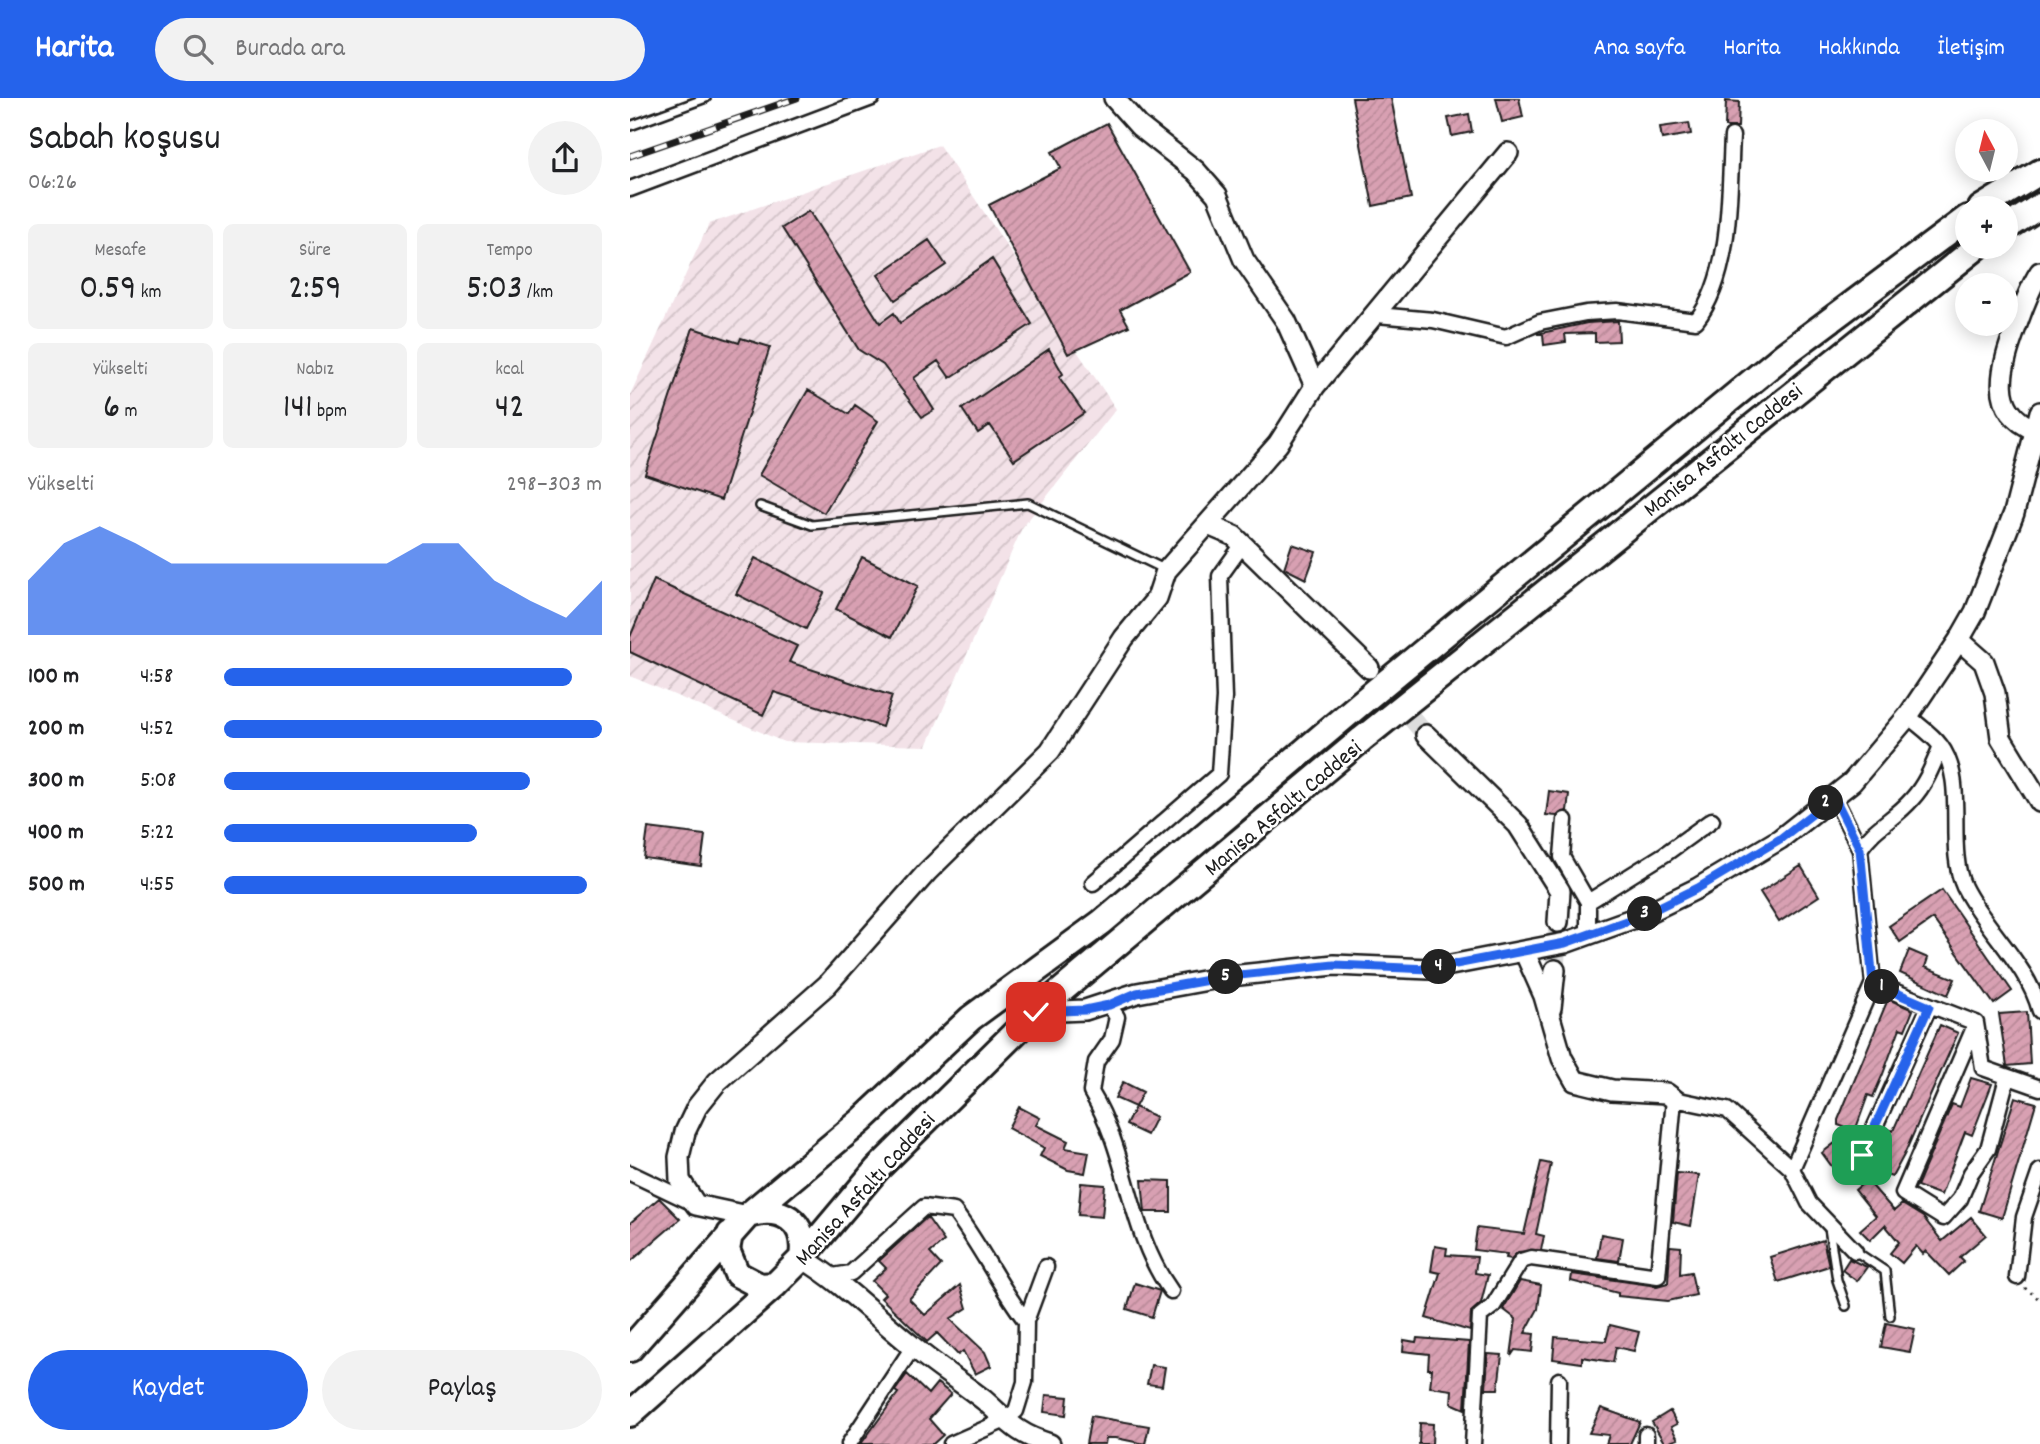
<!DOCTYPE html>
<html lang="tr">
<head>
<meta charset="utf-8">
<style>
  body { margin:0; font-family:Dekko,sans-serif; background:#f2f2f2; color:#202124; height:100vh; display:flex; flex-direction:column; font-size:26px; white-space:nowrap }
  * { box-sizing:border-box; margin:0 }
  p { font-size:23px; color:#757577 }
  .icon { flex:none; width:38px; height:38px; fill:none; stroke:currentColor; stroke-width:2; stroke-linecap:round; stroke-linejoin:round }
  .map { position:relative; flex:1; overflow:hidden }
  .details { display:flex; flex-direction:column; background:#fff; width:630px }
  .details>* { flex:none }
  .needle { width:46px; rotate:353deg }
  .fabs { position:absolute; left:1325px; top:21px; display:grid; gap:14px }
  .fabs a { display:grid; place-items:center; width:63px; height:63px; border-radius:50%; background:#fff; box-shadow:0 4px 18px #0003; font-size:35px }
  .pin { position:absolute; display:grid; place-items:center; width:60px; height:60px; color:#fff; margin:-30px; border-radius:14px; box-shadow:0 4px 10px #0006 }
  .km { position:absolute; width:35px; height:35px; margin:-18px; border-radius:50%; background:#222; color:#fff; font-size:19px; line-height:35px; text-align:center }
  .round { display:grid; place-items:center; flex:none; width:74px; height:74px; border-radius:37px; background:#f2f2f2 }
  .head { display:flex; align-items:center; justify-content:space-between; height:119px; padding:0 28px }
  h1 { font-size:38px; font-weight:600; line-height:52px }
  .metrics { display:grid; grid-template-columns:repeat(3,1fr); gap:10px; height:119px; padding:7px 28px }
  .metrics div { display:grid; align-content:center; border-radius:10px; background:#f2f2f2; text-align:center }
  .metrics b { font-size:35px; font-weight:600 }
  .metrics small { font-size:19px; font-weight:400 }
  .metrics p { font-size:19px }
  .chart { height:196px; padding:14px 28px }
  .chart p { display:flex; justify-content:space-between }
  .chart svg { width:100%; height:126px; margin-top:7px; fill:#2563eb; opacity:.7 }
  .cta { display:flex; gap:14px; margin-top:auto; padding:14px 28px }
  .cta a { flex:1; height:80px; border-radius:42px; background:#2563eb; color:#fff; font-size:28px; font-weight:600; line-height:80px; text-align:center }
  .cta a+a { background:#f2f2f2; color:#202124 }
  ul { padding:0 28px; list-style:none; font-size:23px }
  li { display:grid; grid-template-columns:112px 84px 1fr; align-items:center; height:52px }
  li i { height:18px; border-radius:9px; background:#2563eb }
  header { display:flex; align-items:center; gap:42px; box-sizing:border-box; height:98px; padding:0 35px; background:#2563eb; color:#fff }
  header strong { font-size:33px }
  nav { display:flex; gap:38px; margin-inline-start:auto; font-size:24px }
  .search { width:490px; height:63px; background:#f2f2f2; display:flex; align-items:center; gap:18px; box-sizing:border-box; padding:0 24px; border-radius:38px; color:#757577; font-size:26px }
  main { display:flex; flex:1; min-height:0 }
  .map>svg:first-child { display:block }
</style>
</head>
<body>
<header>
<strong>Harita</strong>
<div class="search"><svg class="icon" aria-label="search" viewBox="0 0 24 24"><circle cx="10" cy="10" r="6"/><path d="M15 15l6 6"/></svg>Burada ara</div>
<nav><a>Ana sayfa</a><a>Harita</a><a>Hakkında</a><a>İletişim</a></nav>
</header>
<main>
<section class="details">
<div class="head"><div><h1>Sabah koşusu</h1><p>06:26</p></div><a class="round"><svg class="icon" aria-label="share" viewBox="0 0 24 24"><path d="M12 15V3M7 8l5-5 5 5M5 13v7h14v-7"/></svg></a></div>
<div class="metrics">
<div><p>Mesafe</p><b>0.59<small> km</small></b></div>
<div><p>Süre</p><b>2:59</b></div>
<div><p>Tempo</p><b>5:03<small> /km</small></b></div>
</div>
<div class="metrics">
<div><p>Yükselti</p><b>6<small> m</small></b></div>
<div><p>Nabız</p><b>141<small> bpm</small></b></div>
<div><p>kcal</p><b>42</b></div>
</div>
<div class="chart"><p><span>Yükselti</span>298–303 m</p>
<svg viewBox="0 0 160 44" preserveAspectRatio="none"><path d="M0 44V25L10 12L20 6L30 12L40 19L50 19L60 19L70 19L80 19L90 19L100 19L110 12L120 12L130 25L140 32L150 38L160 25V44z"/></svg>
</div>
<ul>
<li><b>100 m</b>4:58<i style="width:92%"></i></li>
<li><b>200 m</b>4:52<i style="width:100%"></i></li>
<li><b>300 m</b>5:08<i style="width:81%"></i></li>
<li><b>400 m</b>5:22<i style="width:67%"></i></li>
<li><b>500 m</b>4:55<i style="width:96%"></i></li>
</ul>
<div class="cta"><a>Kaydet</a><a>Paylaş</a></div>
</section>
<div class="map">
<svg width="1410" height="1346" viewBox="0 0 1410 1346">
  <defs>
    <pattern id="industrial-furrows" width="10" height="10" patternUnits="userSpaceOnUse" patternTransform="scale(1.75)"><rect width="10" height="10" fill="#f3e2e8"/><path d="M-1 1l2-2M0 10L10 0M9 11l2-2" fill="none" stroke="#d0c1c6"/></pattern>
    <pattern id="building-hatch" width="6" height="6" patternUnits="userSpaceOnUse" patternTransform="scale(1.75)"><rect width="6" height="6" fill="#d8a0b2"/><path d="M-1 1l2-2M0 6l6-6M5 7l2-2" fill="none" stroke="#b98998"/></pattern>
  </defs>
  <rect width="100%" height="100%" fill="#fff"/>
  <filter id="ink" filterUnits="userSpaceOnUse"><feTurbulence type="fractalNoise" baseFrequency=".0143" numOctaves="2"/><feDisplacementMap in="SourceGraphic" scale="14" xChannelSelector="R" yChannelSelector="G"/><feConvolveMatrix kernelMatrix="1 2 1 2 8 2 1 2 1" color-interpolation-filters="sRGB"/></filter>
  <g filter="url(#ink)">
    <path fill="url(#industrial-furrows)" d="M 309,47 L 486,311 L 392,430 L 297,648 L 154,644 L 0,578 L 0,297 L 79,126 Z"/>
    <path fill="url(#building-hatch)" stroke="#1c1c1c" stroke-width="2" d="M 722,0 L 761,0 L 781,100 L 743,108 Z
      M 866,0 L 889,0 L 893,19 L 872,24 Z
      M 1096,3 L 1109,4 L 1108,29 L 1095,29 Z
      M 839,16 L 842,34 L 822,38 L 818,20 Z
      M 477,25 L 560,174 L 490,212 L 499,228 L 438,256 L 359,107 L 431,70 L 422,54 Z
      M 1059,25 L 1061,36 L 1032,41 L 1030,29 Z
      M 179,113 L 250,225 L 264,215 L 270,225 L 362,161 L 402,226 L 320,280 L 308,263 L 284,280 L 304,312 L 292,319 L 253,267 L 229,252 L 152,130 Z
      M 299,142 L 316,167 L 265,202 L 248,177 Z
      M 988,223 L 989,243 L 965,244 L 965,235 L 935,236 L 936,244 L 914,247 L 913,236 L 907,236 L 957,225 Z
      M 63,230 L 109,245 L 111,240 L 140,249 L 91,402 L 15,376 Z
      M 419,251 L 433,276 L 429,279 L 454,315 L 384,362 L 360,327 L 348,335 L 332,311 Z
      M 178,292 L 219,316 L 225,307 L 248,323 L 194,415 L 129,377 Z
      M 662,446 L 686,454 L 676,481 L 654,470 Z
      M 232,459 L 288,488 L 262,539 L 206,511 Z
      M 125,460 L 194,495 L 176,531 L 106,496 Z
      M 24,482 L 167,548 L 159,564 L 262,598 L 252,629 L 144,594 L 133,617 L 0,554 L 0,539 Z
      M 919,693 L 939,696 L 937,713 L 927,718 L 916,717 Z
      M 18,730 L 75,737 L 71,768 L 14,760 Z
      M 1171,768 L 1189,798 L 1149,824 L 1130,794 Z
      M 1312,792 L 1382,893 L 1364,906 L 1303,821 L 1270,844 L 1259,828 Z
      M 1279,852 L 1298,860 L 1295,869 L 1325,881 L 1318,897 L 1270,875 Z
      M 1258,901 L 1283,912 L 1275,932 L 1270,930 L 1253,976 L 1243,999 L 1238,997 L 1225,1033 L 1208,1027 L 1208,1022 Z
      M 1397,914 L 1400,966 L 1377,968 L 1369,916 Z
      M 1310,927 L 1328,935 L 1274,1057 L 1262,1079 L 1239,1071 L 1258,1031 L 1263,1033 Z
      M 1341,980 L 1362,986 L 1342,1037 L 1335,1034 L 1311,1097 L 1287,1088 L 1322,1006 L 1330,1009 Z
      M 493,984 L 513,994 L 505,1009 L 485,1000 Z
      M 1385,999 L 1406,1005 L 1372,1120 L 1349,1113 Z
      M 389,1009 L 410,1020 L 406,1027 L 438,1043 L 435,1050 L 459,1054 L 455,1075 L 438,1072 L 410,1058 L 414,1050 L 378,1030 Z
      M 505,1009 L 526,1019 L 517,1037 L 496,1027 Z
      M 1205,1045 L 1219,1064 L 1206,1074 L 1192,1055 Z
      M 911,1064 L 921,1066 L 906,1136 L 914,1138 L 911,1152 L 888,1154 L 881,1161 L 876,1160 L 877,1156 L 844,1152 L 847,1130 L 894,1136 Z
      M 1047,1075 L 1069,1077 L 1061,1128 L 1043,1124 Z
      M 512,1082 L 541,1083 L 541,1114 L 515,1114 Z
      M 1237,1082 L 1264,1113 L 1272,1106 L 1293,1119 L 1312,1143 L 1341,1119 L 1356,1137 L 1330,1159 L 1334,1163 L 1319,1177 L 1296,1153 L 1293,1156 L 1286,1148 L 1272,1165 L 1260,1155 L 1269,1144 L 1255,1127 L 1240,1142 L 1230,1132 L 1246,1118 L 1225,1092 Z
      M 451,1085 L 475,1087 L 472,1119 L 448,1117 Z
      M 29,1100 L 50,1121 L 0,1164 L 0,1125 Z
      M 297,1119 L 314,1143 L 300,1155 L 311,1167 L 279,1201 L 295,1217 L 330,1187 L 337,1210 L 320,1221 L 355,1254 L 361,1268 L 345,1276 L 333,1253 L 328,1257 L 307,1235 L 297,1244 L 251,1200 L 255,1196 L 242,1183 L 256,1170 L 249,1163 Z
      M 971,1136 L 993,1140 L 989,1163 L 967,1160 Z
      M 1193,1142 L 1199,1168 L 1148,1184 L 1140,1159 Z
      M 805,1148 L 817,1150 L 816,1157 L 847,1159 L 845,1175 L 858,1177 L 851,1205 L 841,1214 L 840,1233 L 796,1220 L 810,1175 L 801,1173 Z
      M 1040,1148 L 1051,1149 L 1050,1176 L 1061,1174 L 1066,1197 L 1038,1203 L 988,1198 L 988,1195 L 941,1183 L 942,1176 L 1027,1188 L 1038,1185 Z
      M 1219,1161 L 1237,1169 L 1227,1183 L 1212,1172 Z
      M 890,1183 L 911,1187 L 908,1211 L 895,1235 L 904,1236 L 902,1254 L 885,1252 L 881,1258 L 886,1221 L 873,1211 Z
      M 505,1185 L 530,1193 L 522,1219 L 497,1211 Z
      M 1256,1225 L 1285,1231 L 1280,1254 L 1251,1249 Z
      M 980,1227 L 1009,1234 L 1004,1253 L 986,1249 L 983,1264 L 952,1259 L 952,1265 L 923,1261 L 925,1239 L 976,1243 Z
      M 787,1240 L 839,1244 L 835,1311 L 821,1305 L 822,1292 L 800,1289 L 802,1271 L 798,1271 L 799,1256 L 773,1253 L 774,1242 L 786,1244 Z
      M 858,1256 L 872,1257 L 868,1291 L 856,1291 Z
      M 521,1267 L 535,1269 L 532,1288 L 517,1286 Z
      M 277,1276 L 298,1296 L 307,1285 L 321,1296 L 299,1321 L 313,1337 L 303,1346 L 231,1346 L 268,1295 L 265,1293 Z
      M 416,1297 L 438,1299 L 436,1317 L 414,1314 Z
      M 971,1310 L 1010,1324 L 1000,1346 L 976,1346 L 979,1337 L 959,1335 Z
      M 1040,1313 L 1047,1326 L 1041,1329 L 1048,1341 L 1035,1346 L 1022,1324 Z
      M 461,1318 L 519,1328 L 515,1346 L 486,1340 L 476,1340 L 475,1346 L 456,1346 Z
      M 790,1325 L 803,1326 L 802,1346 L 789,1346 Z"/>
    <g fill="none" stroke-linecap="round" stroke-linejoin="round">
      <path stroke="#ddd" stroke-width="19" stroke-dasharray="19 10" stroke-linecap="butt" d="M 744,576 L 796,637
        M 925,872 L 928,824"/>
      <defs>
        <path id="service" d="M 0,28 L 76,0
          M 130,408 L 182,427 L 398,405 L 536,472
          M 1199,1130 L 1207,1182 L 1216,1208
          M 1225,1153 L 1255,1173 L 1260,1218"/>
        <path id="minor" d="M 0,91 L 242,0
          M 747,217 L 803,222 L 876,239 L 910,224 L 956,215 L 987,213 L 1066,223 C 1102,177 1099,95 1102,38
          M 1278,618 C 1288,627 1302,636 1310,647 C 1338,683 1315,748 1334,789 C 1356,833 1397,865 1410,913
          M 1204,699 L 1230,751
          M 935,722 L 932,759 L 958,804
          M 463,785 L 589,676 L 594,600 L 590,478 L 613,446
          M 958,837 L 958,804 L 1035,756 L 1082,722
          M 1243,885 L 1346,925 L 1353,970 L 1410,990
          M 479,907 L 487,919 L 482,941 L 466,964 L 461,994 C 499,1056 498,1134 541,1193
          M 1346,925 L 1273,1095 L 1313,1120 L 1330,1101 L 1341,1075 L 1358,1051 L 1377,980
          M 1232,1057 L 1299,909
          M 1162,1071 L 1243,885 L 1230,751 C 1245,728 1265,721 1282,701 C 1296,686 1303,667 1311,648
          M 0,1075 L 65,1106
          M 203,1178 L 221,1175 L 294,1109 L 324,1113 C 351,1148 369,1188 396,1223
          M 1387,1179 L 1394,1119 L 1410,1073
          M 219,1346 L 283,1249
          M 321,1346 L 373,1323 L 386,1313 L 395,1284 L 396,1223 L 416,1169
          M 843,1346 L 850,1218 L 863,1208 L 891,1163 L 901,1160 L 1028,1178 L 1044,1001 L 1097,1012 L 1162,1071 L 1179,1105 L 1225,1153
          M 928,1346 L 929,1282
          M 1016,1346 L 1016,1337"/>
        <path id="tertiary" d="M 484,0 L 509,28 L 566,73 L 587,97 L 614,162 L 656,223 L 685,288
          M 1405,332 C 1357,312 1372,268 1386,229 C 1393,210 1399,191 1410,174
          M 578,427 L 604,438 L 739,570
          M 1329,542 L 1354,564 L 1365,595 L 1371,640 L 1410,704
          M 796,637 L 888,727 L 930,793 L 928,824
          M 894,853 L 914,898 L 932,960 L 945,983 L 982,992 L 1036,995 L 1044,1001
          M 921,910 L 925,872
          M 406,914 L 455,912 L 507,895 L 600,878 L 704,867 L 800,871 L 935,845 L 1013,817 L 1068,790 L 1150,741 L 1222,684 L 1278,618 L 1329,542 L 1345,514 L 1384,415 L 1410,314
          M 117,1118 L 66,1107 L 50,1082 L 49,1059 L 55,1034 L 67,1009 L 87,984 L 197,887 L 297,774 L 420,653 L 494,540 L 527,500 L 536,473 L 648,346 L 685,288 L 878,55
          M 172,1160 C 212,1184 244,1217 281,1247 C 304,1267 330,1283 354,1302 C 378,1323 386,1336 420,1346"/>
        <path id="trunk" d="M 1351,110 L 1410,74
          M 1376,130 L 1410,108
          M 118,1117 C 150,1107 178,1122 172,1160
          M 100,1136 L 97,1152 L 107,1176 L 130,1188 L 145,1187
          M 0,1251 L 117,1118 L 231,1023 L 341,920 L 472,824 L 731,605 L 1155,256 L 1337,120
          M 0,1316 L 145,1187 L 172,1160 L 247,1071 L 406,914 L 732,641 L 1347,149"/>
      </defs>
      <use href="#service" stroke="#1c1c1c" stroke-width="12"/>
      <use href="#minor" stroke="#1c1c1c" stroke-width="19"/>
      <use href="#tertiary" stroke="#1c1c1c" stroke-width="24"/>
      <use href="#trunk" stroke="#1c1c1c" stroke-width="30"/>
      <path stroke="#1c1c1c" stroke-width="2.5" stroke-dasharray="2 5" stroke-linecap="butt" d="M 1395,1190 L 1410,1202"/>
      <use href="#service" stroke="#fff" stroke-width="7"/>
      <use href="#minor" stroke="#fff" stroke-width="14"/>
      <use href="#tertiary" stroke="#fff" stroke-width="19"/>
      <use href="#trunk" stroke="#fff" stroke-width="24"/>
      <defs>
        <path id="rail" d="M 0,58 L 167,0"/>
      </defs>
      <use href="#rail" stroke="#1c1c1c" stroke-width="7"/>
      <use href="#rail" stroke="#fff" stroke-width="4.5" stroke-dasharray="13" stroke-linecap="butt"/>
    </g>
  </g>
  <g fill="none" stroke-linecap="round" stroke-linejoin="round" filter="url(#ink)">
    <defs>
      <path id="route" d="M 406,914 L 455,912 L 479,907 L 507,895 L 600,878 L 704,867 L 800,871 L 935,845 L 1013,817 L 1068,790 L 1150,741 L 1204,699 L 1230,751 L 1243,885 L 1299,909 L 1232,1057"/>
    </defs>
    <use href="#route" stroke="#fff" stroke-width="14"/>
    <use href="#route" stroke="#2563eb" stroke-width="9"/>
  </g>
  <g text-anchor="middle" stroke-width="5" stroke-linejoin="round" paint-order="stroke">
    <g font-size="23" fill="#1c1c1c" stroke="#fff">
      <text transform="translate(1092 351) rotate(-39)" y="8">Manisa Asfaltı Caddesi</text>
      <text transform="translate(652 709) rotate(-40)" y="8">Manisa Asfaltı Caddesi</text>
      <text transform="translate(234 1090) rotate(-48)" y="8">Manisa Asfaltı Caddesi</text>
    </g>
  </g>
</svg>
<div class="fabs">
<a><svg class="needle" viewBox="-14 -14 28 28"><path d="M0-13l5 13h-10z" fill="#e53935"/><path d="M0 13l5-13h-10z" fill="#757577"/></svg></a>
<a>+</a>
<a>−</a>
</div>
<div class="pin" style="left:1232px;top:1057px;background:#1e9e55"><svg class="icon" aria-label="arrive" viewBox="0 0 24 24"><path d="M6 21V4h12l-3 4 3 4H6"/></svg></div>
<div class="pin" style="left:406px;top:914px;background:#d93025"><svg class="icon" aria-label="check" viewBox="0 0 24 24"><path d="M5 12l5 5 9-10"/></svg></div>
<b class="km" style="left:1252px;top:889px">1</b>
<b class="km" style="left:1196px;top:705px">2</b>
<b class="km" style="left:1015px;top:816px">3</b>
<b class="km" style="left:809px;top:869px">4</b>
<b class="km" style="left:596px;top:879px">5</b>
</div>
</main>
</body>
</html>
